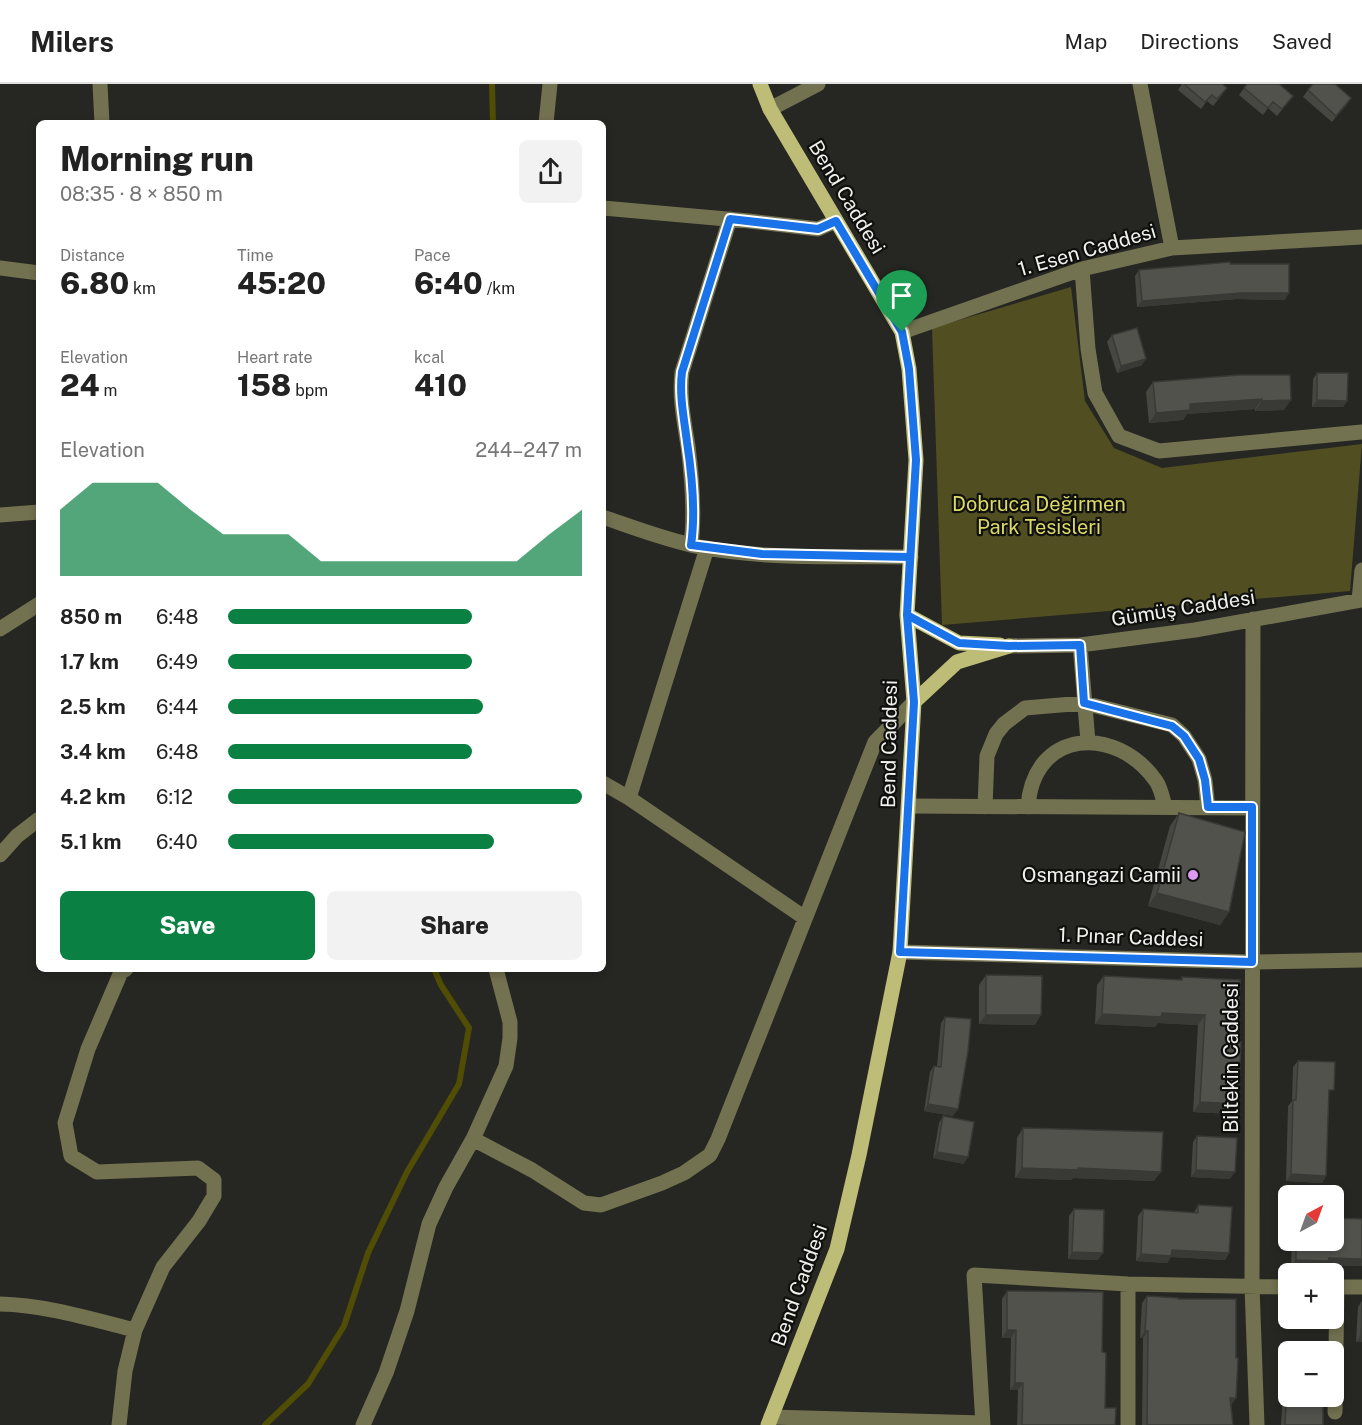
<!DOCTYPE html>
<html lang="en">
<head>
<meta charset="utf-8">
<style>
  body { margin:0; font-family:"Public Sans",sans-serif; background:#f2f2f2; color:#222; height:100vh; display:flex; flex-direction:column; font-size:22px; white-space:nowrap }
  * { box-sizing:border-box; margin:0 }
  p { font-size:20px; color:#767676 }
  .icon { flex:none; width:33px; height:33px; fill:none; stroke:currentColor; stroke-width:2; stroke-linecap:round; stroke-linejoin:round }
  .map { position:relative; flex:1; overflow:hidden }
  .details { position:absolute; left:36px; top:36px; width:570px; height:852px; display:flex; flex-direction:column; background:#fff; border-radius:9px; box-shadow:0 3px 9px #0003 }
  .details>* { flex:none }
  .needle { width:39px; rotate:41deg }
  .buttons { position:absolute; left:1278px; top:1101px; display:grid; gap:12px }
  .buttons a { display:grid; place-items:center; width:66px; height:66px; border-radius:9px; background:#fff; box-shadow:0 3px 9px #0003; font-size:30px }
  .pin { position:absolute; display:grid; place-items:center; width:51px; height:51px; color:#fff; margin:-62px -26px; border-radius:50% 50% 50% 0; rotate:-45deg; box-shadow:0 0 6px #0007 }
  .pin .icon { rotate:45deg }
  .round { display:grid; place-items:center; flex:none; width:63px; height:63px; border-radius:9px; background:#f2f2f2 }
  .head { display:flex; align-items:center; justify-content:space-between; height:102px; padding:0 24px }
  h1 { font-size:33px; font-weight:800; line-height:45px }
  .figures { display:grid; grid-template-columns:repeat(3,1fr); gap:9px; height:102px; padding:6px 24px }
  .figures div { display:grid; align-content:center }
  .figures b { font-size:30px; font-weight:800 }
  .figures small { font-size:16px; font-weight:400 }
  .figures p { font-size:16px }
  .chart { height:168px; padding:12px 24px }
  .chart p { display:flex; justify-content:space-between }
  .chart svg { width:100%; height:108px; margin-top:6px; fill:#0b8043; opacity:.7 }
  .action { display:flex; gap:12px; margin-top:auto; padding:12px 24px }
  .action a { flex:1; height:69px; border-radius:9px; background:#0b8043; color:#fff; font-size:24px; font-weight:800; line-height:69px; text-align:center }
  .action a+a { background:#f2f2f2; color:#222 }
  ul { padding:0 24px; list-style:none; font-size:20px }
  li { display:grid; grid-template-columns:96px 72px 1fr; align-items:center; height:45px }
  li i { height:15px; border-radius:8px; background:#0b8043 }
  header { display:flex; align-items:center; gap:36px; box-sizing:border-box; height:84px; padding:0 30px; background:#fff; border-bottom:2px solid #e0e0e0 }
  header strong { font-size:28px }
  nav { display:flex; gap:33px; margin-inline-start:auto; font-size:21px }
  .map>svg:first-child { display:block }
</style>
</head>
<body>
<header>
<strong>Milers</strong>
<nav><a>Map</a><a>Directions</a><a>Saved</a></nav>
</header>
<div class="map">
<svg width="1362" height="1341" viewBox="0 0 1362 1341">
  <rect width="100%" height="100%" fill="#262622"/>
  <path fill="#514f22" d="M 1071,203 L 1085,317 L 1114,364 L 1162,384 L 1362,360 L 1350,507 L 942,541 L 932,244 Z"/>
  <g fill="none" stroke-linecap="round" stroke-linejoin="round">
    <path stroke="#504d05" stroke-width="6" d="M 492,0 L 493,39
      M 265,1341 L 308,1300 L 344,1242 L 368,1169 L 407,1088 L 459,1000 L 469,944 L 441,901 L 434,885"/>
    <path stroke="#727150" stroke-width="15" d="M 100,0 L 102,39
      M 1140,0 L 1172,164
      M 770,25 L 818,0
      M 546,39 L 550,0
      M 603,124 L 749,137 L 818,145 L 836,137
      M 0,184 L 39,189
      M 1082,185 L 1088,265 L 1095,309 L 1119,352 L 1159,367 L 1362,348
      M 902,248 L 1082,185 L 1172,164 L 1362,153
      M 0,431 L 39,428
      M 603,433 C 635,444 666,456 700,463 C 768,476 841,472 911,473
      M 691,461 C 695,429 692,394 688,362 C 684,337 679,313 682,288 L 730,135
      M 1359,516 L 1362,486
      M 1253,535 L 1252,1202 L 1257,1341
      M 0,545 L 39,520
      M 1080,561 L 1088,658
      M 1009,562 L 1080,561 L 1195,546 L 1362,516
      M 603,699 L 629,714 L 805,834
      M 629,714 L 707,464
      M 909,722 L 1252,724
      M 985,723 L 987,672 L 996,650 L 1004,640 L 1025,624 L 1084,619 L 1172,641 L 1184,652 L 1199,675 L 1205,696 L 1208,723
      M 1028,723 C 1033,645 1116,640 1156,697 C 1161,704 1163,715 1165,723
      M 0,771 L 17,752 L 39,735
      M 900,868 L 1252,878 L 1362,876
      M 473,1055 L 532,1086 L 584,1119 L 601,1121 L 662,1099 L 684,1089 L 710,1071 L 718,1055 L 875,658 L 914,618
      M 1128,1200 L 1128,1341
      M 1334,1203 L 1362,1203
      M 0,1220 C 46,1221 91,1235 135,1246
      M 1335,1328 L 1337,1203
      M 771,1333 L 983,1339
      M 119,1341 L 125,1287 L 135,1246 L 163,1183 L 199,1137 L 214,1112 L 214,1096 L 198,1084 L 97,1088 L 71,1072 L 65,1039 L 88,965 L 121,888 L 126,885
      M 363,1341 L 386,1289 L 407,1227 L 429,1140 L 446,1103 L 473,1055 L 506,982 L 510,954 L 510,938 L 496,885
      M 983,1341 L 974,1191 L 1128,1200 L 1288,1203"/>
    <path stroke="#bebd77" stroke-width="15" d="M 760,0 L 770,25 L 902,248 L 909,285 L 916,376 L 907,531 L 914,618 L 900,868 L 859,1071 L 837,1165 L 768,1341
      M 907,531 L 959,559 L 1000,561
      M 914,618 L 957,578 L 1009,562"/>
  </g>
  <path fill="#474742" d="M 1182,0 L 1222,0 L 1222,11 L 1213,22 L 1207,17 L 1201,25 L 1178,6 Z
    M 1247,0 L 1293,12 L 1277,32 L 1268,24 L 1263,31 L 1239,11 Z
    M 1308,6 L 1351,14 L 1332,38 L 1303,13 Z
    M 1230,180 L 1285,216 L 1237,215 L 1137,223 L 1135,192 L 1139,186 Z
    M 1112,251 L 1142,281 L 1117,289 L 1107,258 Z
    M 1317,289 L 1347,317 L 1343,323 L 1312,323 L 1313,295 Z
    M 1239,291 L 1284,326 L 1255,327 L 1255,325 L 1187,330 L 1183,336 L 1149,339 L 1146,308 L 1153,298 Z
    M 1179,729 L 1229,828 L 1220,841 L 1148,822 L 1170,742 Z
    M 986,891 L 1035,941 L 979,940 L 979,901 Z
    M 1104,892 L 1181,896 L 1182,893 L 1237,958 L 1238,1020 L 1231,1030 L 1193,1028 L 1198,941 L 1158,939 L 1155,943 L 1095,940 L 1097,901 Z
    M 945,933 L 953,1032 L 924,1027 L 930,988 L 934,982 L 937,982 L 941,939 Z
    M 1298,977 L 1329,1013 L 1326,1092 L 1322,1099 L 1286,1097 L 1288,1022 L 1292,1017 L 1293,983 Z
    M 943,1032 L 964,1080 L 933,1074 L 939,1039 Z
    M 1023,1044 L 1154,1097 L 1073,1094 L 1071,1096 L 1015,1094 L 1017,1054 Z
    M 1197,1052 L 1230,1095 L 1191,1093 L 1193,1058 Z
    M 1198,1121 L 1229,1169 L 1225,1176 L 1171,1173 L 1167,1179 L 1136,1177 L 1138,1132 L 1143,1125 L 1194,1129 Z
    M 1074,1125 L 1098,1176 L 1068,1175 L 1069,1132 Z
    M 1362,1135 L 1362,1182 L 1326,1181 L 1324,1184 L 1291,1183 L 1292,1156 L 1334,1156 Z
    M 1007,1207 L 1102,1268 L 1105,1324 L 1115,1341 L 1017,1341 L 1018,1306 L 1010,1306 L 1011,1254 L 1002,1254 L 1002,1215 Z
    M 1147,1212 L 1178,1215 L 1236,1314 L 1231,1321 L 1233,1341 L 1142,1341 L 1143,1254 L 1140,1254 L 1142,1219 Z
    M 1362,1217 L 1362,1258 L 1356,1258 L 1358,1223 Z
    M 1288,1270 L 1288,1312 L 1323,1341 L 1281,1341 L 1285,1275 Z"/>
  <path fill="#393936" d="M 1351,14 L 1347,21 L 1332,38 L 1336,32 Z
    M 1241,209 L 1289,209 L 1285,216 L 1237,215 L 1137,223 L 1142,217 Z
    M 1146,275 L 1142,281 L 1117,289 L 1121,282 Z
    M 1262,315 L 1255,325 L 1187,330 L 1183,336 L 1149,339 L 1156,329 L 1190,320 Z
    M 1291,316 L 1284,326 L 1255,327 L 1262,317 Z
    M 1317,316 L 1347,317 L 1343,323 L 1312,323 Z
    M 1157,809 L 1229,828 L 1220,841 L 1148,822 Z
    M 1162,929 L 1205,931 L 1198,941 L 1158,939 L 1155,943 L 1095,940 L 1102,930 Z
    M 986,931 L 1041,931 L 1035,941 L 979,940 Z
    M 1200,1018 L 1238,1020 L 1231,1030 L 1193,1028 Z
    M 928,1020 L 958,1025 L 953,1032 L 924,1027 Z
    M 937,1068 L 968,1073 L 964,1080 L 933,1074 Z
    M 1022,1084 L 1078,1084 L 1161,1088 L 1154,1097 L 1073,1094 L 1071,1096 L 1015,1094 Z
    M 1196,1086 L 1235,1088 L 1230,1095 L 1191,1093 Z
    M 1291,1090 L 1326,1092 L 1322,1099 L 1286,1097 Z
    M 1172,1166 L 1229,1169 L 1225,1176 L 1171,1173 L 1167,1179 L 1136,1177 L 1141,1170 Z
    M 1072,1168 L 1103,1169 L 1098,1176 L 1068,1175 Z
    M 1329,1174 L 1362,1175 L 1362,1182 L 1326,1181 L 1324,1184 L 1291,1183 L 1296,1176 Z
    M 1007,1246 L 1016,1246 L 1011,1254 L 1002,1254 Z
    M 1145,1247 L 1148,1247 L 1143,1254 L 1140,1254 Z
    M 1361,1251 L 1362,1251 L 1362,1258 L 1356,1258 Z
    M 1015,1299 L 1023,1299 L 1018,1306 L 1010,1306 Z
    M 1230,1314 L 1236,1314 L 1231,1321 Z"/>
  <path fill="#52524d" stroke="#393936" stroke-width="1.5" d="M 1184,0 L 1222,0 L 1227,4 L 1217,15 L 1212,11 L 1205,18 Z
    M 1247,0 L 1279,0 L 1293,12 L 1282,25 L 1273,18 L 1268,24 L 1244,4 Z
    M 1313,0 L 1335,0 L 1351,14 L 1336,32 L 1308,6 Z
    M 1230,178 L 1230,180 L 1289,180 L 1289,209 L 1241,209 L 1142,217 L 1139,186 Z
    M 1137,244 L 1146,275 L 1121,282 L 1112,251 Z
    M 1317,289 L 1348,289 L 1347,317 L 1317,316 Z
    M 1239,291 L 1290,291 L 1291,316 L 1262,317 L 1262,315 L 1190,320 L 1190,326 L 1156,329 L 1153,298 Z
    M 1179,729 L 1245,748 L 1229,828 L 1157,809 Z
    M 986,891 L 1042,892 L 1041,931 L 986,931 Z
    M 1104,892 L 1182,896 L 1182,893 L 1240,896 L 1237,958 L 1241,958 L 1238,1020 L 1200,1018 L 1205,931 L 1162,929 L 1161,933 L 1102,930 Z
    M 945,933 L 971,935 L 968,967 L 958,1025 L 928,1020 L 934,982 L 941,983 Z
    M 1298,977 L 1335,978 L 1334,1006 L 1329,1006 L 1326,1092 L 1291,1090 L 1293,1016 L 1296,1016 Z
    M 943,1032 L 974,1038 L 968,1073 L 937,1068 Z
    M 1023,1044 L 1163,1048 L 1161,1088 L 1078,1084 L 1078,1086 L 1022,1084 Z
    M 1197,1052 L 1237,1054 L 1235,1088 L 1196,1086 Z
    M 1198,1121 L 1232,1123 L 1229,1169 L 1172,1166 L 1171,1172 L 1141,1170 L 1143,1125 L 1198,1129 Z
    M 1074,1125 L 1104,1126 L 1103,1169 L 1072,1168 Z
    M 1334,1134 L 1362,1135 L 1362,1175 L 1329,1174 L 1328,1177 L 1296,1176 L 1296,1156 L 1334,1156 Z
    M 1007,1207 L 1103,1208 L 1102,1268 L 1106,1269 L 1105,1324 L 1116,1324 L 1115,1341 L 1022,1341 L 1023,1299 L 1015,1299 L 1016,1246 L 1007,1246 Z
    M 1147,1212 L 1178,1214 L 1178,1215 L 1236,1215 L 1236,1274 L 1238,1274 L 1236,1314 L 1230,1314 L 1233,1341 L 1147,1341 L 1148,1247 L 1145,1247 Z
    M 1362,1220 L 1362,1251 L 1361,1251 Z
    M 1288,1282 L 1288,1312 L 1322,1312 L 1322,1317 L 1323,1317 L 1323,1341 L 1285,1341 Z"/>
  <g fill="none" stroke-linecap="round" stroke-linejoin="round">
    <defs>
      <path id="route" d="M 902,248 L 836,137 L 818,145 L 730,135 L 682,288 C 679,311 684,334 687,358 C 692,391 696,428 691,461 L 762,470 L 910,473 L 907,531 L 914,618 L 900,868 L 1252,878 L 1252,723 L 1208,723 L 1205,696 L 1199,675 L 1184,652 L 1172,642 L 1084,619 L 1080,561 L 1009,562 L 959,559 L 907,531 L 916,376 L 909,285 L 902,248"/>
    </defs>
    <use href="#route" stroke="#fff" stroke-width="12"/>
    <use href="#route" stroke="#1a73e8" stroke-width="8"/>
  </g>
  <circle fill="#dd99f4" stroke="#0f0f0d" stroke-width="2" cx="1193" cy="791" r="6"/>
  <g text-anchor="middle" stroke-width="4.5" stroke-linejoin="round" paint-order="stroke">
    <g font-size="20" fill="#f0f0ed" stroke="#0f0f0d">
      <text transform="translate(847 113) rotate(59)" y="7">Bend Caddesi</text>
      <text transform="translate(1087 166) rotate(-16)" y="7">1. Esen Caddesi</text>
      <text transform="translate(1183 524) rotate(-9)" y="7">Gümüş Caddesi</text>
      <text transform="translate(889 660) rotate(-89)" y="7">Bend Caddesi</text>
      <text transform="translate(1131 853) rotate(2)" y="7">1. Pınar Caddesi</text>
      <text transform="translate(1231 974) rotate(-90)" y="7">Biltekin Caddesi</text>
      <text transform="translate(799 1201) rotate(-70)" y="7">Bend Caddesi</text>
    </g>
    <g font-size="20" fill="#dcd966" stroke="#0f0f0d">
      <text x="1039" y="427">Dobruca Değirmen<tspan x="1039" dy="23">Park Tesisleri</tspan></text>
    </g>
    <g font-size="20" fill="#f0f0ed" stroke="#0f0f0d" text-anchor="end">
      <text x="1181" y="798">Osmangazi Camii</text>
    </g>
  </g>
</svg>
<div class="buttons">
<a><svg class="needle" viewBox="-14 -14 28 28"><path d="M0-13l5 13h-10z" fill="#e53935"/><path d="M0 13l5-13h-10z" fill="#767676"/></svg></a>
<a>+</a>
<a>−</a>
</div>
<div class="pin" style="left:902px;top:248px;background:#1e9e55"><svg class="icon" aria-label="arrive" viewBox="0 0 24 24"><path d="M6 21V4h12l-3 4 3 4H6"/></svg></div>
<section class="details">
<div class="head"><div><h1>Morning run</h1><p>08:35 · 8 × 850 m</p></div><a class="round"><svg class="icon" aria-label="share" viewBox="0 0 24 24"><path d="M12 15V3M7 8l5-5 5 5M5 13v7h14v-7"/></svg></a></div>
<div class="figures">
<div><p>Distance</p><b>6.80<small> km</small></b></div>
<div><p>Time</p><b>45:20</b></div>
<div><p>Pace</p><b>6:40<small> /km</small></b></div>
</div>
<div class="figures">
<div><p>Elevation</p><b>24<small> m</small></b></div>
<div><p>Heart rate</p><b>158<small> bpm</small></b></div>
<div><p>kcal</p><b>410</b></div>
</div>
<div class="chart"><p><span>Elevation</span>244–247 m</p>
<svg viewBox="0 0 160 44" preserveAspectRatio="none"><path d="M0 44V17L10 6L20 6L30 6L40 17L50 27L60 27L70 27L80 38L90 38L100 38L110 38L120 38L130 38L140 38L150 27L160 17V44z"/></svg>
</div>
<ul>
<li><b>850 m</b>6:48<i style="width:69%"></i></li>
<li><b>1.7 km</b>6:49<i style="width:69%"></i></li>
<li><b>2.5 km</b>6:44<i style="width:72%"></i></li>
<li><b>3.4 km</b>6:48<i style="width:69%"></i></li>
<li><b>4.2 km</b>6:12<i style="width:100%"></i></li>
<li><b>5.1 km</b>6:40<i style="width:75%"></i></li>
</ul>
<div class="action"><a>Save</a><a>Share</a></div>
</section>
</div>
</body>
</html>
